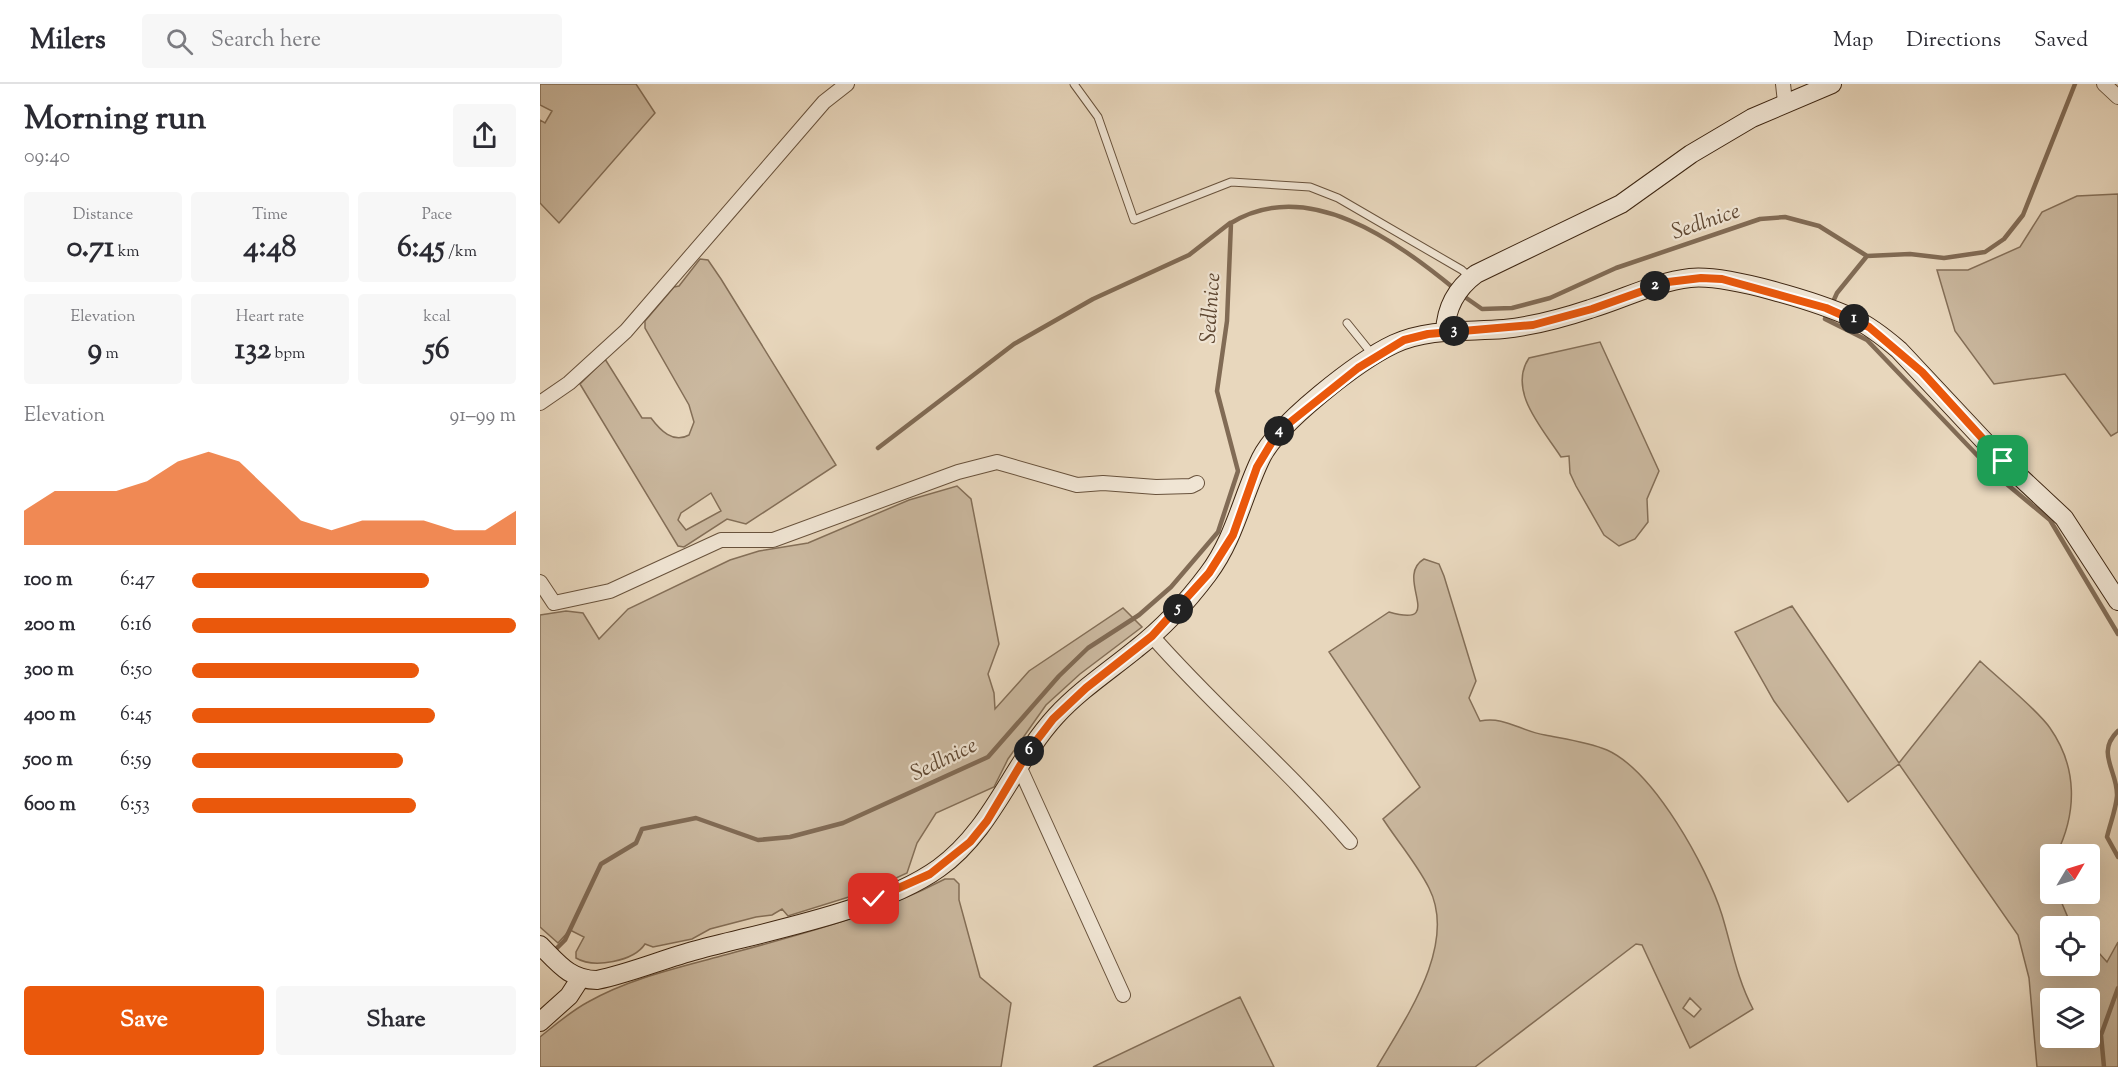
<!DOCTYPE html>
<html lang="en">
<head>
<meta charset="utf-8">
<style>
  body { margin:0; font-family:"Sorts Mill Goudy",serif; background:#f7f7f7; color:#2b2b33; height:100vh; display:flex; flex-direction:column; font-size:22px; white-space:nowrap }
  * { box-sizing:border-box; margin:0 }
  p { font-size:20px; color:#7c7c81 }
  .icon { flex:none; width:33px; height:33px; fill:none; stroke:currentColor; stroke-width:2; stroke-linecap:round; stroke-linejoin:round }
  .map { position:relative; flex:1; overflow:hidden }
  .panel { display:flex; flex-direction:column; background:#fff; width:540px }
  .panel>* { flex:none }
  .needle { width:39px; rotate:52deg }
  .fabs { position:absolute; left:1500px; top:760px; display:grid; gap:12px }
  .fabs a { display:grid; place-items:center; width:60px; height:60px; border-radius:6px; background:#fff; box-shadow:0 6px 24px #0002; font-size:30px }
  .pin { position:absolute; display:grid; place-items:center; width:51px; height:51px; color:#fff; margin:-26px; border-radius:12px; box-shadow:0 3px 9px #0006 }
  .km { position:absolute; width:30px; height:30px; margin:-15px; border-radius:50%; background:#222; color:#fff; font-size:16px; line-height:30px; text-align:center }
  .round { display:grid; place-items:center; flex:none; width:63px; height:63px; border-radius:6px; background:#f7f7f7 }
  .summary { display:flex; align-items:center; justify-content:space-between; height:102px; padding:0 24px }
  h1 { font-size:33px; font-weight:700; line-height:45px }
  .stats { display:grid; grid-template-columns:repeat(3,1fr); gap:9px; height:102px; padding:6px 24px }
  .stats div { display:grid; align-content:center; border-radius:6px; background:#f7f7f7; text-align:center }
  .stats b { font-size:30px; font-weight:700 }
  .stats small { font-size:16px; font-weight:400 }
  .stats p { font-size:16px }
  .chart { height:168px; padding:12px 24px }
  .chart p { display:flex; justify-content:space-between }
  .chart svg { width:100%; height:108px; margin-top:6px; fill:#ea580c; opacity:.7 }
  .cta { display:flex; gap:12px; margin-top:auto; padding:12px 24px }
  .cta a { flex:1; height:69px; border-radius:6px; background:#ea580c; color:#fff; font-size:24px; font-weight:700; line-height:69px; text-align:center }
  .cta a+a { background:#f7f7f7; color:#2b2b33 }
  ul { padding:0 24px; list-style:none; font-size:20px }
  li { display:grid; grid-template-columns:96px 72px 1fr; align-items:center; height:45px }
  li i { height:15px; border-radius:8px; background:#ea580c }
  header { display:flex; align-items:center; gap:36px; box-sizing:border-box; height:84px; padding:0 30px; background:#fff; border-bottom:2px solid #e1e1e2 }
  header strong { font-size:28px }
  nav { display:flex; gap:33px; margin-inline-start:auto; font-size:21px }
  .search { width:420px; height:54px; background:#f7f7f7; display:flex; align-items:center; gap:15px; box-sizing:border-box; padding:0 21px; border-radius:6px; color:#7c7c81; font-size:22px }
  main { display:flex; flex:1; min-height:0 }
  .map>svg:first-child { display:block }
</style>
</head>
<body>
<header>
<strong>Milers</strong>
<div class="search"><svg class="icon" aria-label="search" viewBox="0 0 24 24"><circle cx="10" cy="10" r="6"/><path d="M15 15l6 6"/></svg>Search here</div>
<nav><a>Map</a><a>Directions</a><a>Saved</a></nav>
</header>
<main>
<section class="panel">
<div class="summary"><div><h1>Morning run</h1><p>09:40</p></div><a class="round"><svg class="icon" aria-label="share" viewBox="0 0 24 24"><path d="M12 15V3M7 8l5-5 5 5M5 13v7h14v-7"/></svg></a></div>
<div class="stats">
<div><p>Distance</p><b>0.71<small> km</small></b></div>
<div><p>Time</p><b>4:48</b></div>
<div><p>Pace</p><b>6:45<small> /km</small></b></div>
</div>
<div class="stats">
<div><p>Elevation</p><b>9<small> m</small></b></div>
<div><p>Heart rate</p><b>132<small> bpm</small></b></div>
<div><p>kcal</p><b>56</b></div>
</div>
<div class="chart"><p><span>Elevation</span>91–99 m</p>
<svg viewBox="0 0 160 44" preserveAspectRatio="none"><path d="M0 44V30L10 22L20 22L30 22L40 18L50 10L60 6L70 10L80 22L90 34L100 38L110 34L120 34L130 34L140 38L150 38L160 30V44z"/></svg>
</div>
<ul>
<li><b>100 m</b>6:47<i style="width:73%"></i></li>
<li><b>200 m</b>6:16<i style="width:100%"></i></li>
<li><b>300 m</b>6:50<i style="width:70%"></i></li>
<li><b>400 m</b>6:45<i style="width:75%"></i></li>
<li><b>500 m</b>6:59<i style="width:65%"></i></li>
<li><b>600 m</b>6:53<i style="width:69%"></i></li>
</ul>
<div class="cta"><a>Save</a><a>Share</a></div>
</section>
<div class="map">
<svg width="1578" height="983" viewBox="0 0 1578 983">
  <rect width="100%" height="100%" fill="#e8d7bd"/>
  <filter id="stains"><feTurbulence type="fractalNoise" baseFrequency=".00333" numOctaves="4"/><feColorMatrix values="0 0 0 0 .2 0 0 0 0 .09 0 0 0 0 .02 0 0 0 .5 -.17"/></filter>
  <radialGradient id="worn" r=".72"><stop offset=".6" stop-color="#630" stop-opacity="0"/><stop offset="1" stop-color="#630" stop-opacity=".3"/></radialGradient>
  <path fill="#cbb9a0" stroke="#846f58" stroke-width="1.5" fill-rule="evenodd" d="M 0,0 L 96,0 L 115,29 L 19,139 L 0,119 L 0,36 L 5,39 L 12,27 L 0,21 Z
    M 1578,110 L 1578,348 L 1571,352 L 1525,290 L 1454,300 L 1415,247 L 1397,186 L 1428,186 L 1480,163 L 1502,128 L 1537,112 Z
    M 160,175 L 168,176 L 181,195 L 296,381 L 206,440 L 187,435 L 144,463 L 138,462 L 40,300 L 65,275 L 102,334 L 111,334 C 120,346 133,360 149,351 L 154,338 L 149,321 L 105,244 L 105,237 L 134,203 L 139,202 ZM 171,409 L 181,427 L 146,446 L 138,436 L 141,429 Z
    M 1060,258 L 1119,387 L 1107,415 L 1108,438 L 1095,455 L 1079,462 L 1064,451 L 1036,402 L 1030,389 L 1029,372 L 1021,373 C 1003,345 967,307 989,274 Z
    M 417,402 L 431,415 L 459,560 L 448,590 L 454,609 L 455,625 L 489,587 L 583,524 L 602,543 L 540,590 L 506,621 L 468,675 L 454,703 L 396,729 L 377,759 L 367,789 L 328,807 L 248,832 L 242,825 L 232,831 L 216,833 L 170,845 L 152,855 L 113,863 L 105,860 C 94,877 54,885 36,874 L 36,868 L 44,853 L 30,846 L 18,859 L 0,843 L 0,531 L 26,527 L 43,529 L 59,555 L 88,525 L 190,476 L 219,467 L 268,459 L 369,416 Z
    M 884,475 L 899,480 L 904,492 L 936,597 L 929,614 L 940,637 C 965,632 980,647 1005,651 C 1025,655 1048,658 1067,666 C 1114,687 1167,783 1182,831 C 1192,864 1197,895 1213,925 L 1150,964 L 1102,861 L 1096,860 L 935,983 L 837,983 C 865,935 918,861 889,804 C 877,780 858,758 843,735 L 880,703 L 789,568 L 849,528 C 908,545 853,493 884,475 ZM 1150,914 L 1161,925 L 1154,933 L 1143,924 Z
    M 1252,522 L 1359,679 L 1440,577 C 1459,595 1497,625 1510,644 C 1538,684 1537,729 1516,771 L 1510,771 L 1507,787 L 1510,810 L 1518,810 L 1529,836 L 1535,843 L 1510,843 L 1510,882 L 1550,882 L 1550,859 L 1567,878 L 1578,858 L 1578,983 L 1497,983 L 1489,894 L 1478,851 L 1359,680 L 1308,718 L 1234,617 L 1195,548 ZM 1510,915 L 1550,915 L 1550,954 L 1510,954 Z
    M 405,795 L 414,795 L 419,800 L 419,816 L 440,893 L 471,919 L 461,983 L 0,983 L 0,953 C 15,941 31,927 48,918 C 88,895 137,884 181,872 C 259,851 334,832 405,795 Z
    M 700,913 L 734,983 L 553,983 Z"/>
  <g fill="none" stroke-linecap="round" stroke-linejoin="round">
    <path stroke="#816b55" stroke-width="4.5" d="M 922,211 L 942,225 L 972,224 L 1010,214 L 1076,184 L 1220,135 L 1245,133 L 1279,142 L 1327,172 L 1370,170 L 1404,174 L 1445,168 L 1464,155 L 1483,131 L 1535,0
      M 1292,220 L 1297,209 L 1327,172
      M 1288,228 L 1285,235 L 1327,256 L 1457,392 L 1510,436 L 1578,550
      M 338,364 L 474,260 L 553,215 L 649,171 L 690,139
      M 1578,647 C 1555,669 1578,687 1577,712 C 1576,725 1570,740 1567,753 L 1578,773
      M 13,868 L 25,856 L 61,780 L 96,759 L 102,745 L 156,734 L 218,756 L 250,753 L 303,739 L 448,673 L 519,592 L 548,564 L 599,531 L 631,503 L 678,448 L 698,387 L 677,307 L 687,237 L 691,139 C 768,92 856,157 916,206
      M 1564,983 L 1561,951 L 1578,904"/>
    <defs>
      <path id="lane" d="M 534,0 L 558,33 L 594,136 L 691,98 L 770,103 L 798,114 L 922,186 L 931,194
        M 807,239 L 832,270"/>
      <path id="street" d="M 1243,0 L 1245,18
        M 1564,0 L 1578,13
        M 0,319 L 29,299 L 86,247 L 284,18 L 307,0
        M 0,498 L 14,519 L 70,507 L 181,456 L 233,456 L 418,388 L 457,378 L 537,401 L 563,399 L 616,403 L 651,402 L 657,399
        M 612,552 C 675,624 748,685 810,758
        M 479,682 L 583,911"/>
      <path id="secondary" d="M 905,248 C 906,224 917,204 936,190 L 1081,120 L 1151,70 L 1212,34 L 1292,0
        M 0,861 C 18,879 30,896 57,896 C 91,889 123,875 157,866 C 228,847 341,826 399,784 C 453,745 472,680 516,632 C 540,606 569,587 596,565 C 623,544 647,518 668,490 C 695,454 702,413 721,374 C 738,339 818,277 854,260 C 888,244 928,248 964,245 C 994,242 1023,234 1050,225 C 1084,215 1115,198 1150,194 C 1187,190 1278,218 1313,234 C 1330,242 1345,254 1359,266 L 1463,377 L 1524,434 L 1578,517
        M 0,938 L 29,912 L 40,895"/>
    </defs>
    <use href="#lane" stroke="#68523c" stroke-width="9"/>
    <use href="#street" stroke="#68523c" stroke-width="16"/>
    <use href="#secondary" stroke="#3d2511" stroke-width="20"/>
    <use href="#lane" stroke="#f0e5d4" stroke-width="7"/>
    <use href="#street" stroke="#f0e5d4" stroke-width="14"/>
    <use href="#secondary" stroke="#f0e5d4" stroke-width="18"/>
  </g>
  <g fill="none" stroke-linecap="round" stroke-linejoin="round">
    <defs>
      <path id="route" d="M 334,815 L 390,790 L 430,758 L 447,737 L 490,665 L 513,635 L 546,604 L 612,552 L 669,489 L 693,451 L 717,383 L 738,348 L 818,284 L 864,256 L 888,250 L 993,241 L 1052,225 L 1128,198 L 1161,194 L 1182,195 L 1286,224 L 1329,243 L 1382,288 L 1463,377"/>
    </defs>
    <use href="#route" stroke="#fff" stroke-width="12"/>
    <use href="#route" stroke="#ea580c" stroke-width="8"/>
  </g>
  <g text-anchor="middle" stroke-width="4.5" stroke-linejoin="round" paint-order="stroke">
    <g font-size="22" font-style="italic" fill="#5f4833" stroke="#f0e5d4">
      <text transform="translate(1165 136) rotate(-19)" y="8">Sedlnice</text>
      <text transform="translate(669 224) rotate(-86)" y="8">Sedlnice</text>
      <text transform="translate(403 674) rotate(-26)" y="8">Sedlnice</text>
    </g>
  </g>
  <rect width="100%" height="100%" filter="url(#stains)"/>
  <rect width="100%" height="100%" fill="url(#worn)"/>
</svg>
<div class="fabs">
<a><svg class="needle" viewBox="-14 -14 28 28"><path d="M0-13l5 13h-10z" fill="#e53935"/><path d="M0 13l5-13h-10z" fill="#7c7c81"/></svg></a>
<a><svg class="icon" aria-label="locate" viewBox="0 0 24 24"><circle cx="12" cy="12" r="6"/><path d="M12 2v4M12 18v4M2 12h4M18 12h4"/></svg></a>
<a><svg class="icon" aria-label="layers" viewBox="0 0 24 24"><path d="M12 4l9 5-9 5-9-5zM3 14l9 5 9-5"/></svg></a>
</div>
<div class="pin" style="left:1463px;top:377px;background:#1e9e55"><svg class="icon" aria-label="arrive" viewBox="0 0 24 24"><path d="M6 21V4h12l-3 4 3 4H6"/></svg></div>
<div class="pin" style="left:334px;top:815px;background:#d93025"><svg class="icon" aria-label="check" viewBox="0 0 24 24"><path d="M5 12l5 5 9-10"/></svg></div>
<b class="km" style="left:1314px;top:235px">1</b>
<b class="km" style="left:1115px;top:202px">2</b>
<b class="km" style="left:914px;top:247px">3</b>
<b class="km" style="left:739px;top:347px">4</b>
<b class="km" style="left:638px;top:525px">5</b>
<b class="km" style="left:489px;top:667px">6</b>
</div>
</main>
</body>
</html>
